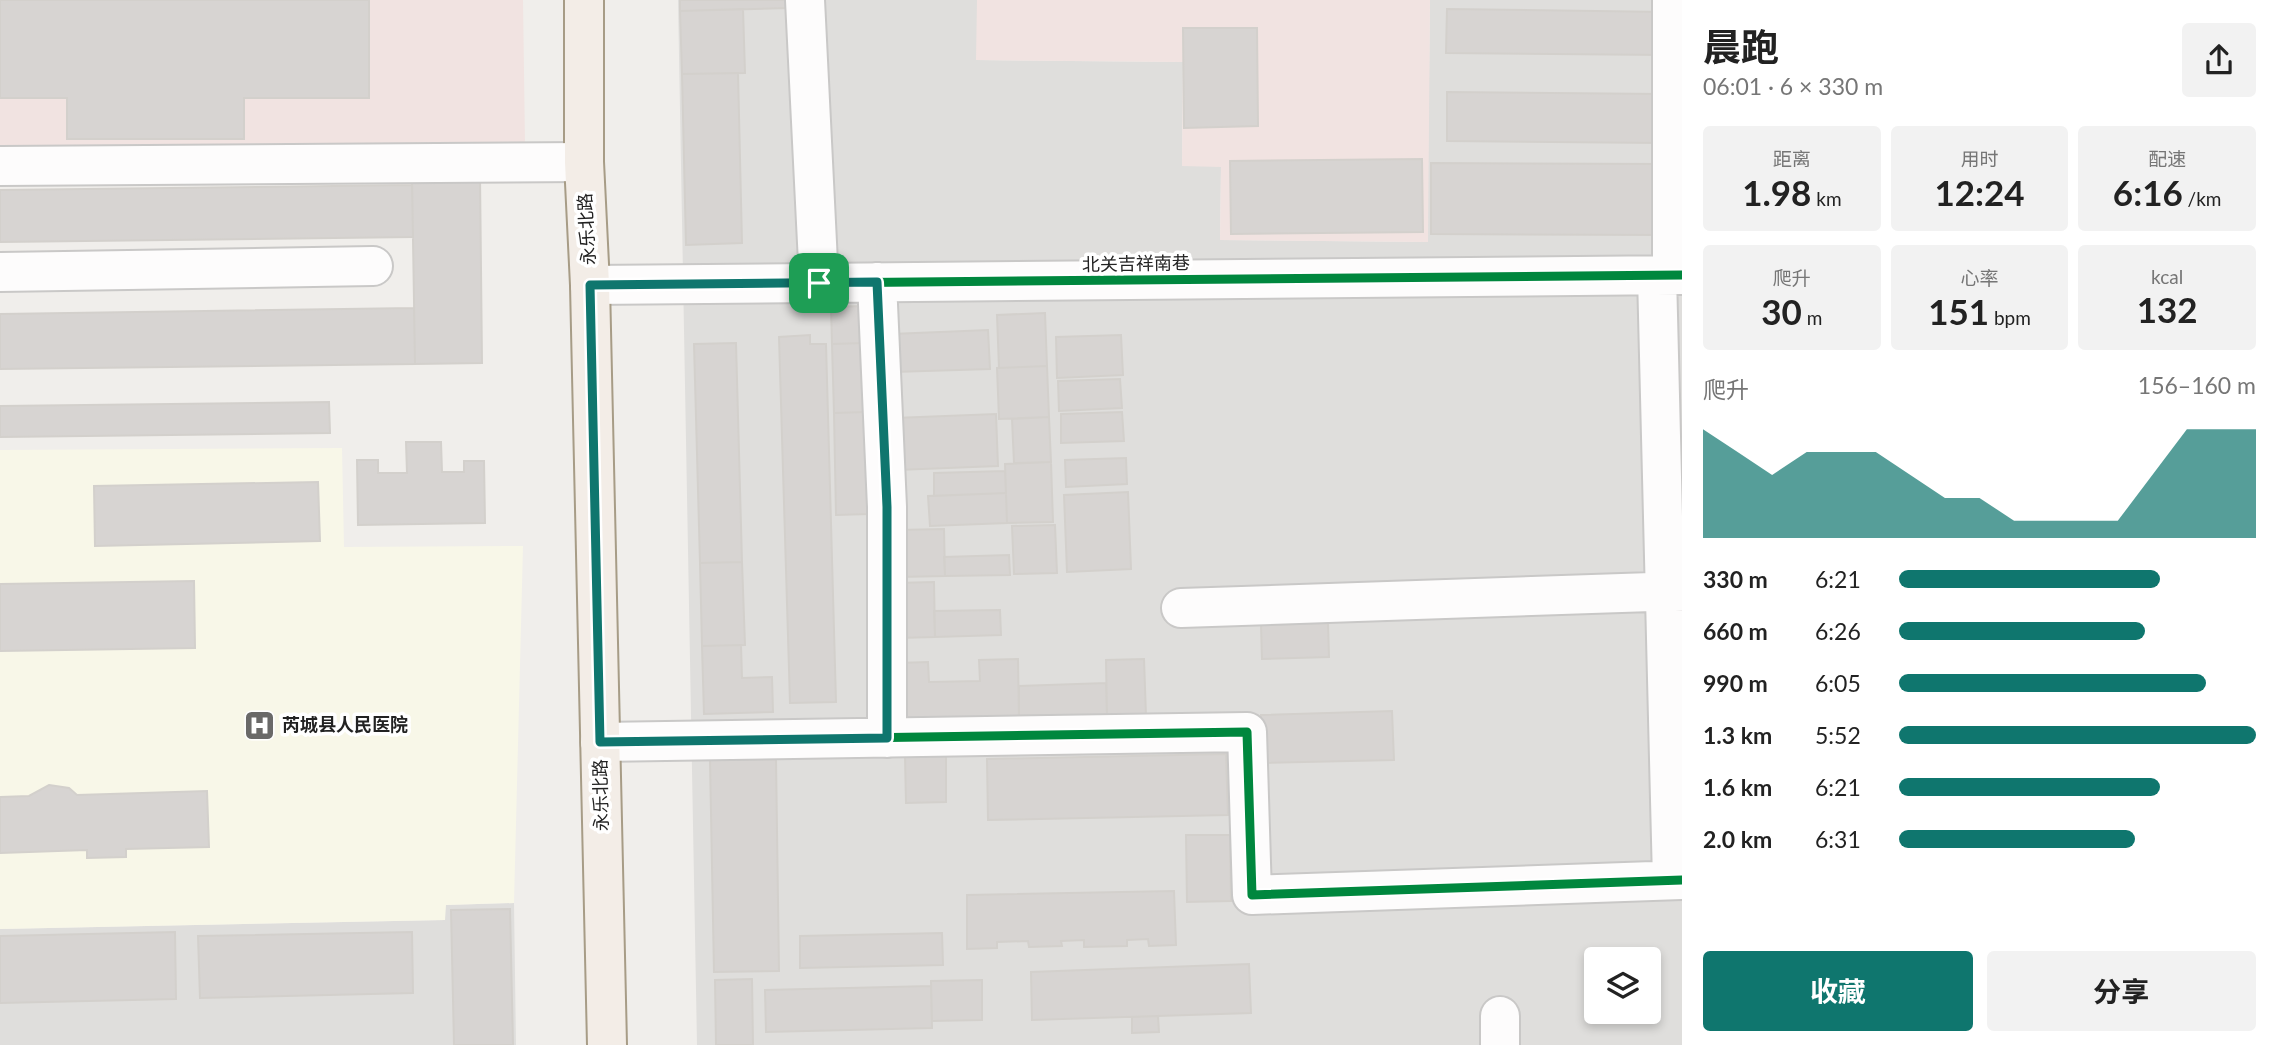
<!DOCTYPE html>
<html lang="zh">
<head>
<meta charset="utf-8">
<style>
  body { margin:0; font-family:Lato,"Noto Sans SC",sans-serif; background:#f2f2f2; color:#222; height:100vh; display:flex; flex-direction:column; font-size:26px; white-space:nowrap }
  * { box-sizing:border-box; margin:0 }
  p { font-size:23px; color:#767676 }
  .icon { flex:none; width:38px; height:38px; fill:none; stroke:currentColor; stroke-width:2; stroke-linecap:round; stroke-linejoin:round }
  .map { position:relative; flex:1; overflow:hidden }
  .sheet { display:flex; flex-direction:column; background:#fff; width:595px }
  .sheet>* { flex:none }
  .fabs { position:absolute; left:1584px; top:947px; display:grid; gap:14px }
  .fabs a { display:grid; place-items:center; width:77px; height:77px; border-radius:7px; background:#fff; box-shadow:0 4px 10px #0003; font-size:35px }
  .pin { position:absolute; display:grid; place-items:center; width:60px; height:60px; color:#fff; margin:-30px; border-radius:14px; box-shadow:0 4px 10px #0006 }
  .round { display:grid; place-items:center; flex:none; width:74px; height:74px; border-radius:7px; background:#f2f2f2 }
  .headline { display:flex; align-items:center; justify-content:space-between; height:119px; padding:0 21px }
  h1 { font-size:38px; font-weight:700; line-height:52px }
  .figures { display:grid; grid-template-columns:repeat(3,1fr); gap:10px; height:119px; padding:7px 21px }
  .figures div { display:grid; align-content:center; border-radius:7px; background:#f2f2f2; text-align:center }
  .figures b { font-size:35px; font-weight:700 }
  .figures small { font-size:19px; font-weight:400 }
  .figures p { font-size:19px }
  .chart { height:196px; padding:14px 21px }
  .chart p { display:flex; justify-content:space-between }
  .chart svg { width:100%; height:126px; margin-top:7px; fill:#0f766e; opacity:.7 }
  .action { display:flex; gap:14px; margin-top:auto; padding:14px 21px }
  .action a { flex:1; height:80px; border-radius:7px; background:#0f766e; color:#fff; font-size:28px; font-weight:700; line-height:80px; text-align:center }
  .action a+a { background:#f2f2f2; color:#222 }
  ul { padding:0 21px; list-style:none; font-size:23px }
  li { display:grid; grid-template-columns:112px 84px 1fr; align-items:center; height:52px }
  li i { height:18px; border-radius:9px; background:#0f766e }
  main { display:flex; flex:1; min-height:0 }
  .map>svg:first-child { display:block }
</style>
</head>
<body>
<main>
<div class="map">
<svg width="1682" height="1045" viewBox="0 0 1682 1045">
  <rect width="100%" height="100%" fill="#f0eeeb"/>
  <path fill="#dfdedc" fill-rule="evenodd" d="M 678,0 L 977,0 L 977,60 L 1183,62 L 1182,166 L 1221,166 L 1220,240 L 1427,242 L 1430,0 L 1682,0 L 1682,1045 L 697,1045 ZM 1596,959 L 1648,959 L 1648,1012 L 1596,1012 Z
    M 514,903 L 516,1045 L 0,1045 L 0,929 L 445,920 L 445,905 Z"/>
  <path fill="#f1e3e1" d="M 0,0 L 523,0 L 525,144 L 0,151 Z
    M 977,0 L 1430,0 L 1428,242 L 1220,240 L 1221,167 L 1182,166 L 1183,62 L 976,60 Z"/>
  <path fill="#f8f7e8" d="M 342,448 L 344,547 L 523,546 L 514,903 L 446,905 L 445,920 L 0,929 L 0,450 Z"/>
  <path fill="#d7d4d2" stroke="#d3d0cc" stroke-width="2" d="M 0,0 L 369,0 L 369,98 L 244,98 L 244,139 L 67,139 L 67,98 L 0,98 Z
    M 680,0 L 789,0 L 789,8 L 680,11 Z
    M 743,9 L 745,73 L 682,74 L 680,11 Z
    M 1447,9 L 1666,12 L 1665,55 L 1446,53 Z
    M 1183,28 L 1257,28 L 1258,126 L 1184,128 Z
    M 738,73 L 742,243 L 686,245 L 682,74 Z
    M 1447,92 L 1662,94 L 1661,143 L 1447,141 Z
    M 1422,159 L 1423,232 L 1231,234 L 1230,161 Z
    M 1431,163 L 1666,164 L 1666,235 L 1431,234 Z
    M 480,175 L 482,363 L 415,364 L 412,176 Z
    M 412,185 L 413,237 L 0,242 L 0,190 Z
    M 863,306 L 864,343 L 832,344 L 831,307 Z
    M 414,308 L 415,364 L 0,369 L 0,314 Z
    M 1045,313 L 1047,366 L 999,368 L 997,315 Z
    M 988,330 L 990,369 L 894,372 L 892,334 Z
    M 810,335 L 810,344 L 826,344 L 836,702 L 790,703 L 779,337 Z
    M 1121,335 L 1123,375 L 1057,378 L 1056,337 Z
    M 736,343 L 742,562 L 700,563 L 694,344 Z
    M 864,343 L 866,412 L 834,413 L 832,344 Z
    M 1047,366 L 1049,417 L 999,419 L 997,368 Z
    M 1120,379 L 1122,408 L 1059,411 L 1058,381 Z
    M 329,402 L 330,433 L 0,437 L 0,406 Z
    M 866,412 L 869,514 L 836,515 L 834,413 Z
    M 1122,412 L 1124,441 L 1061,443 L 1061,414 Z
    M 996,414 L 998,466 L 897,470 L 895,418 Z
    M 1049,417 L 1051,462 L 1014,463 L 1012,419 Z
    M 406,442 L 441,442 L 442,472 L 464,472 L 464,461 L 484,461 L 485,523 L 358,525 L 357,460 L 378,460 L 378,473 L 407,473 Z
    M 1126,458 L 1127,484 L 1066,487 L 1065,460 Z
    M 1051,462 L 1053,522 L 1007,523 L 1005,464 Z
    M 1005,471 L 1006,493 L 934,496 L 934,473 Z
    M 318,482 L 320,541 L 95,546 L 94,486 Z
    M 1128,492 L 1131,569 L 1067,572 L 1064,495 Z
    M 1006,493 L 1007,523 L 930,526 L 928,496 Z
    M 1055,525 L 1057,573 L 1014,574 L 1012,526 Z
    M 944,529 L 945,576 L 899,577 L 898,530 Z
    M 1009,555 L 1010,575 L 945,576 L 944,557 Z
    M 742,562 L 745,645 L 702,646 L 700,563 Z
    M 194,581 L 195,648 L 0,651 L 0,584 Z
    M 934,582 L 935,637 L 898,638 L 896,583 Z
    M 1000,610 L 1001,635 L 935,637 L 934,611 Z
    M 1328,623 L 1329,657 L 1262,659 L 1261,625 Z
    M 741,645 L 742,678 L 772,677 L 773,712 L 704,714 L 702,646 Z
    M 1018,659 L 1019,720 L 899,723 L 897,663 L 928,662 L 929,682 L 980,681 L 979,660 Z
    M 1144,659 L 1146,716 L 1107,717 L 1106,660 Z
    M 1106,683 L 1107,717 L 1019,720 L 1019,686 Z
    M 1392,711 L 1394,760 L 1262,763 L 1261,715 Z
    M 1226,754 L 1228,815 L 988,820 L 987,759 Z
    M 905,756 L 946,756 L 946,802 L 906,803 Z
    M 776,759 L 779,971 L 714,972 L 710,760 Z
    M 49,785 L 69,788 L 77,795 L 207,791 L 209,847 L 126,849 L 126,857 L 87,858 L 87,850 L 0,853 L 0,797 L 29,796 Z
    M 1186,835 L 1230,835 L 1231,901 L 1187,902 Z
    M 1174,891 L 1176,945 L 1149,946 L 1148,939 L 1127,940 L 1127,946 L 1084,947 L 1084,940 L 1061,941 L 1062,946 L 1029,947 L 1028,941 L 997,942 L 997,948 L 967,949 L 967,895 Z
    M 510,909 L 513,1045 L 454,1045 L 451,910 Z
    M 175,932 L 176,999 L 0,1003 L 0,936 Z
    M 412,932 L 413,993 L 200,998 L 198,936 Z
    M 942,933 L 943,965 L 800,968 L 800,936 Z
    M 1249,964 L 1251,1013 L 1032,1020 L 1031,972 Z
    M 752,979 L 753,1045 L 716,1045 L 715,980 Z
    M 982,980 L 982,1020 L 932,1021 L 931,981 Z
    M 931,986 L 932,1028 L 766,1032 L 765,990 Z
    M 1158,1016 L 1159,1032 L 1132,1033 L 1132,1017 Z"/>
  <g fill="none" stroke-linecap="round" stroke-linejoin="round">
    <defs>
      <path id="minor" d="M 805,0 L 819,283
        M 0,166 L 584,162
        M 0,272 L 373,266
        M 1657,275 L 1672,880
        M 1672,275 L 1672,0
        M 877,282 L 887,507 L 887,738
        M 590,285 L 1682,275
        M 1181,608 L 1682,591
        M 600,742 L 1247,732 L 1252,895 L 1682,880
        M 1500,1016 L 1500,1045"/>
      <path id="major" d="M 584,0 L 584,162 L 590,285 L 607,1045"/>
    </defs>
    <use href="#minor" stroke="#c9c8c7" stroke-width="42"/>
    <use href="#major" stroke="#a79c86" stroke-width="42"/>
    <use href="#minor" stroke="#fdfcfc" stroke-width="38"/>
    <use href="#major" stroke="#f3ede7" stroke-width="38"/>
    <defs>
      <path id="cycleway" d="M 590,285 L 1682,275
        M 600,742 L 1247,732 L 1252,895 L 1682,880"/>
    </defs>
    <use href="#cycleway" stroke="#fff" stroke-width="13"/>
    <use href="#cycleway" stroke="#00873e" stroke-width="9"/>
  </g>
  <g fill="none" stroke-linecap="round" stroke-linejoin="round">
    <defs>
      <path id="route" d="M 877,282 L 887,507 L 887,738 L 600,742 L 590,285 Z"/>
    </defs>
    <use href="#route" stroke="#fff" stroke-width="14"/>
    <use href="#route" stroke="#0f766e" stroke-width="9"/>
  </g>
  <defs>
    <symbol id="hospital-square" viewBox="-11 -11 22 22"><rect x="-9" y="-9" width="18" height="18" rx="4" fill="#6a6968" stroke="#fff"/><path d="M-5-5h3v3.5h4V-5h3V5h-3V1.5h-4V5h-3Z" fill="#fff"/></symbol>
  </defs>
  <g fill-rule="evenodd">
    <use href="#hospital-square" x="242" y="708" width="35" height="35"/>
  </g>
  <g text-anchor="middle" stroke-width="7" stroke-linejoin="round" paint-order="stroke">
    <g font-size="18" fill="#222" stroke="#fff">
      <text transform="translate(587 229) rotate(-93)" y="6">永乐北路</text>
      <text transform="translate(1136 264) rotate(-1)" y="6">北关吉祥南巷</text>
      <text transform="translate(601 795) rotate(-91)" y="6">永乐北路</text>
    </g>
    <g font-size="18" font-weight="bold" fill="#222" stroke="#fff" text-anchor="start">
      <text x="282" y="731">芮城县人民医院</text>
    </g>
  </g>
</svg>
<div class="fabs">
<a><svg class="icon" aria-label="layers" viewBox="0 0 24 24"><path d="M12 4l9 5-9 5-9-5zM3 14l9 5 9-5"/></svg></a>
</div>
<div class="pin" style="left:819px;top:283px;background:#1e9e55"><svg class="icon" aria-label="arrive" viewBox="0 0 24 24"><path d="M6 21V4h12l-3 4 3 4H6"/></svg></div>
</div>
<section class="sheet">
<div class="headline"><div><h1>晨跑</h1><p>06:01 · 6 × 330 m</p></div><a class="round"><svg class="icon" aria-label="share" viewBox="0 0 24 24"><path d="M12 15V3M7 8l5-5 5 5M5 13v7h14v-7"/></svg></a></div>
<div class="figures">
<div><p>距离</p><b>1.98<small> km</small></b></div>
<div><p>用时</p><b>12:24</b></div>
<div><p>配速</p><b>6:16<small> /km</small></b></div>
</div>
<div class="figures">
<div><p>爬升</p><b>30<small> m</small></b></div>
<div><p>心率</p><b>151<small> bpm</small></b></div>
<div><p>kcal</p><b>132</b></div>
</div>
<div class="chart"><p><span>爬升</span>156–160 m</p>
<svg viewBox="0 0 160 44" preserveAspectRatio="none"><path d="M0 44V6L10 14L20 22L30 14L40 14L50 14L60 22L70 30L80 30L90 38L100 38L110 38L120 38L130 22L140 6L150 6L160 6V44z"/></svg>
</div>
<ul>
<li><b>330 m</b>6:21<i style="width:73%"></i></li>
<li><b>660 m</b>6:26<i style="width:69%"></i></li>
<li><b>990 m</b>6:05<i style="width:86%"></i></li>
<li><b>1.3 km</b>5:52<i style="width:100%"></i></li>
<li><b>1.6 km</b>6:21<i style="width:73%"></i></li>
<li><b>2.0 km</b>6:31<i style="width:66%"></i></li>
</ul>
<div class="action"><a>收藏</a><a>分享</a></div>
</section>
</main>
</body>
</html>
